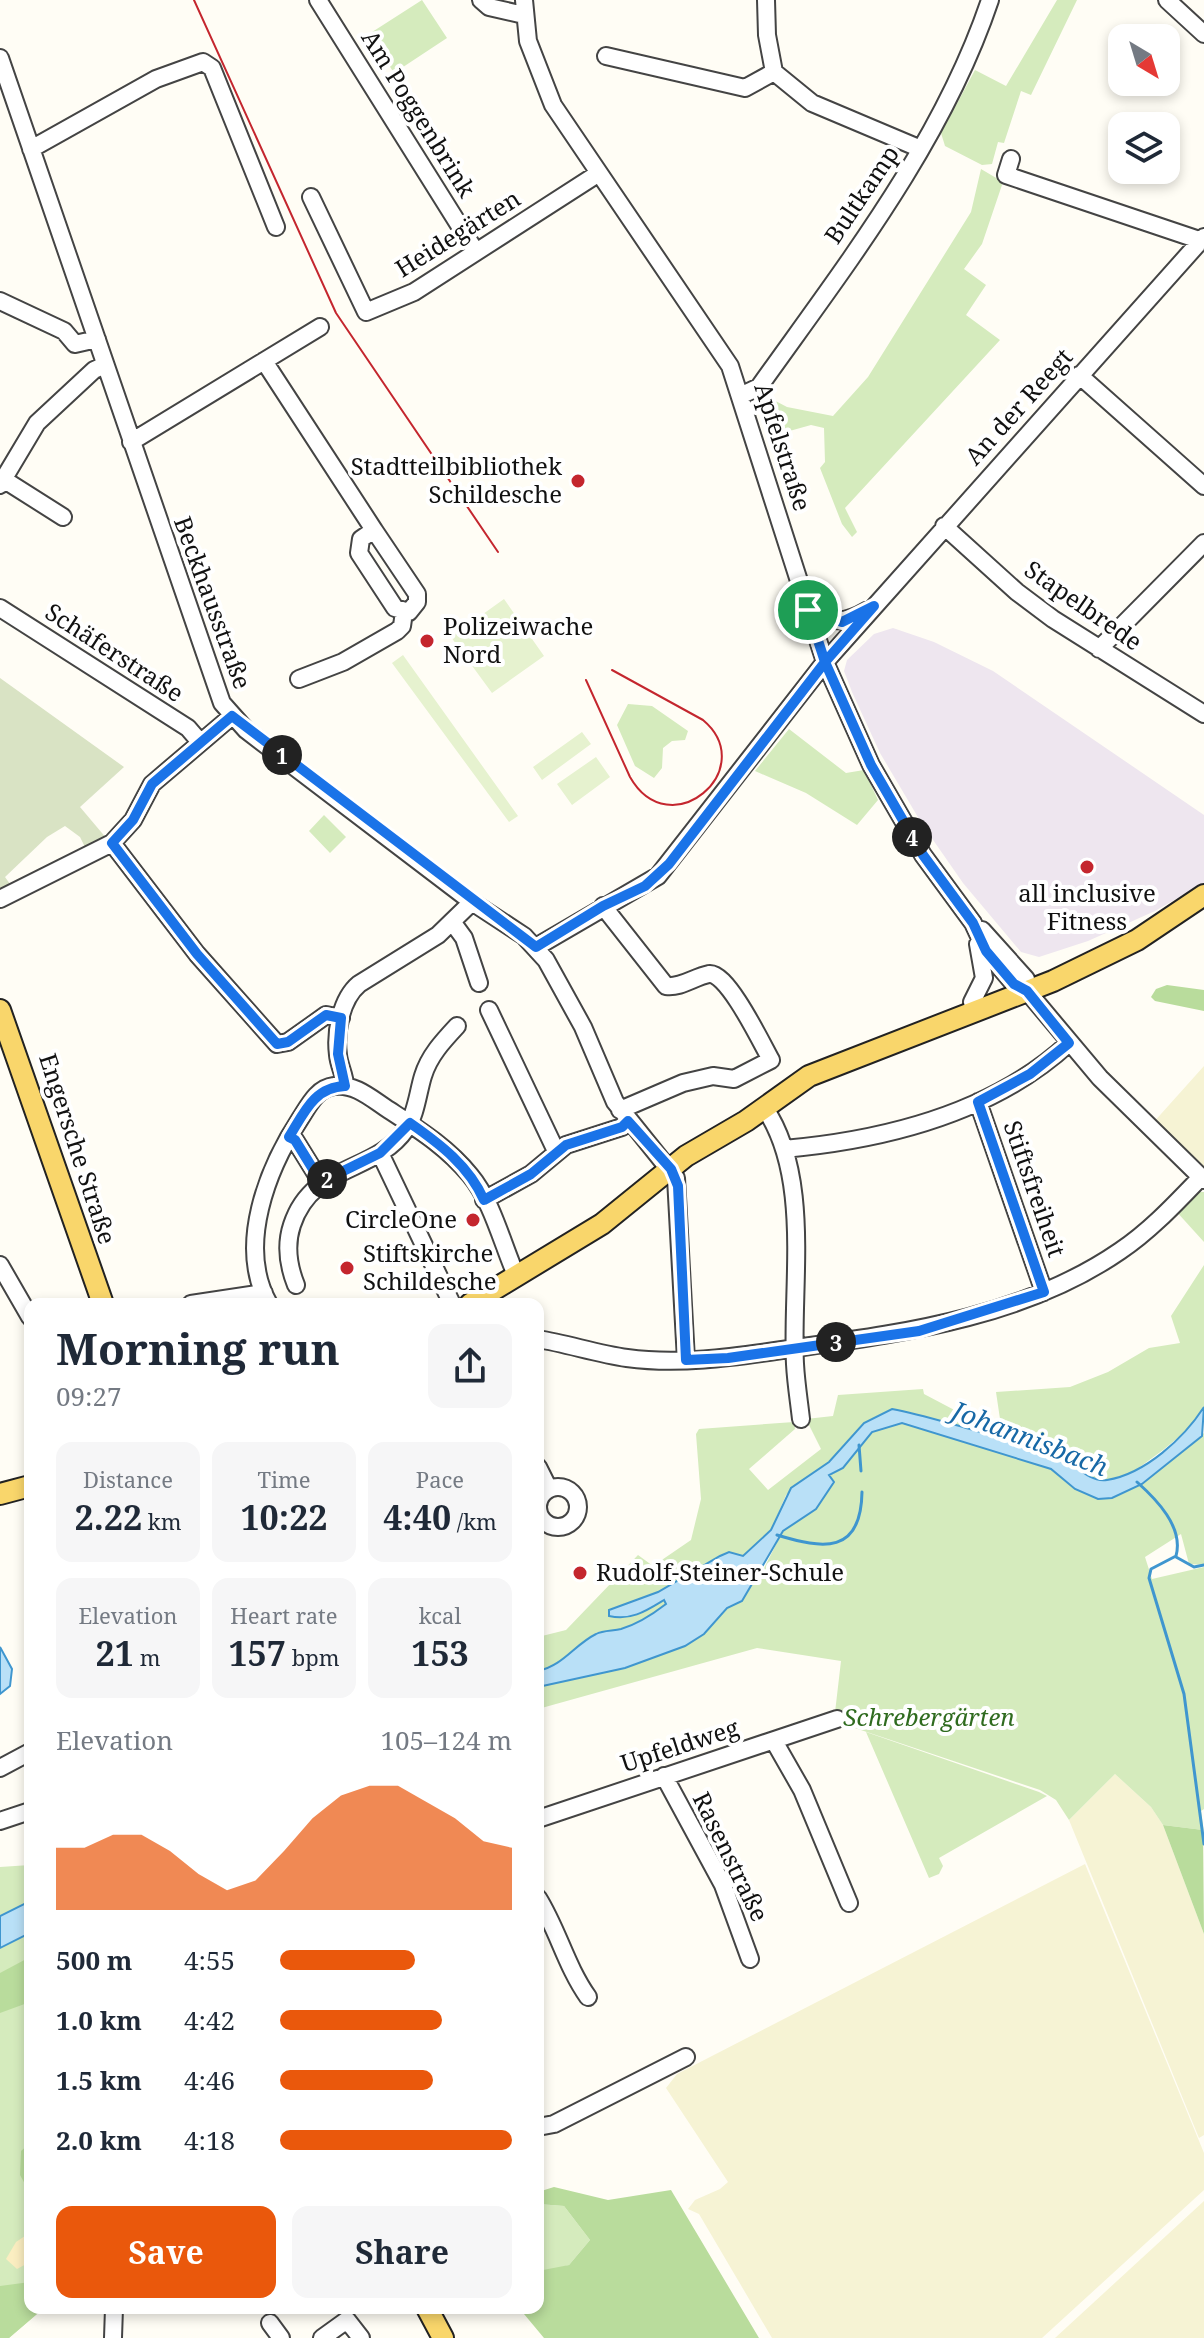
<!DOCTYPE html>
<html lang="en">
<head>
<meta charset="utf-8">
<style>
  body { margin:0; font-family:"Noto Serif",serif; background:#f6f6f7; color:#1f2937; height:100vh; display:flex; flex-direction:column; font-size:30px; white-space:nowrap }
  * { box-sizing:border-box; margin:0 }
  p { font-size:26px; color:#747a83 }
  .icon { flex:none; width:44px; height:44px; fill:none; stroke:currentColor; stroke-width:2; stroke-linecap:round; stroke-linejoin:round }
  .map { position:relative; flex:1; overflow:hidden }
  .details { position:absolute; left:24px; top:1298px; width:520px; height:1016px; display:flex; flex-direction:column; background:#fff; border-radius:16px; box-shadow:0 4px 12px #0003 }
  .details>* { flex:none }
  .needle { width:52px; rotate:142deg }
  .fabs { position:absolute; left:1108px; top:24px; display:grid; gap:16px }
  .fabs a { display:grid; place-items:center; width:72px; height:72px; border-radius:16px; background:#fff; box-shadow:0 4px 12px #0003; font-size:40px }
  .pin { position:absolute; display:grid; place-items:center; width:68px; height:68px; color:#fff; margin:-34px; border:4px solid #fff; border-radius:50%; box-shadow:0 2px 8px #0007 }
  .km { position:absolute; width:40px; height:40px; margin:-20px; border-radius:50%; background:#222; color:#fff; font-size:22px; line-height:40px; text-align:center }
  .round { display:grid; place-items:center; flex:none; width:84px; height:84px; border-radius:16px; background:#f6f6f7 }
  .headline { display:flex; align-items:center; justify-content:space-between; height:136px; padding:0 32px }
  h1 { font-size:44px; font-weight:700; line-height:60px }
  .stats { display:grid; grid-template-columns:repeat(3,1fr); gap:12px; height:136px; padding:8px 32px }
  .stats div { display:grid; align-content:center; border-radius:16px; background:#f6f6f7; text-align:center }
  .stats b { font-size:34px; font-weight:700 }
  .stats small { font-size:22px; font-weight:400 }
  .stats p { font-size:22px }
  .chart { height:224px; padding:16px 32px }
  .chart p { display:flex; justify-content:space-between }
  .chart svg { width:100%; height:144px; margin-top:8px; fill:#ea580c; opacity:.7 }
  .action { display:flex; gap:16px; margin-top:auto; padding:16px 32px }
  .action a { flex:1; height:92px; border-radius:16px; background:#ea580c; color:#fff; font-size:32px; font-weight:700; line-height:92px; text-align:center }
  .action a+a { background:#f6f6f7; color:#1f2937 }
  ul { padding:0 32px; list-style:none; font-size:26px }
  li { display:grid; grid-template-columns:128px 96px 1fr; align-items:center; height:60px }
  li i { height:20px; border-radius:10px; background:#ea580c }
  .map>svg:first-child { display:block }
</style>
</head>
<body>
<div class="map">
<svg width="1204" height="2338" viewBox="0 0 1204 2338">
  <rect width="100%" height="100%" fill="#fffdf5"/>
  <path fill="#eee6ef" d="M 893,628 L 934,642 L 993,671 L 1204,815 L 1204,883 L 1155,911 L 1088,941 L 1039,957 L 1021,952 L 963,883 L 922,824 L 880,753 L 852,692 L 844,671 L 847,660 L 874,634 Z"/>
  <path fill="#f6f3d4" d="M 1204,1066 L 1204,1175 L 1152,1124 Z
    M 1115,1774 L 1151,1807 L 1163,1825 L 1204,1934 L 1204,2135 L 1199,2138 L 1069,1820 Z
    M 1085,1864 L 1204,2153 L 1204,2190 L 1042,2338 L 772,2338 L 699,2214 L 688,2209 L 695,2200 L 720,2189 L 728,2182 L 666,2088 L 677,2074 Z
    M 1204,2201 L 1204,2338 L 1055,2338 Z"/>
  <path fill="#d5ebbd" d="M 422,0 L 447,38 L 394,73 L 369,34 Z
    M 1057,0 L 1077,0 L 1031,95 L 1021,91 L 1004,143 L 998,142 L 992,164 L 982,165 L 945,146 L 941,133 L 975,70 L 1006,86 Z
    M 981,169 L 1003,182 L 982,244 L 964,269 L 986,285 L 966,315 L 1000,340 L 845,508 L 857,532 L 852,537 L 842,524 L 820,468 L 825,462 L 824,428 L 811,425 L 768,437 L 763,409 L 766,396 L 787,407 L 833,416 L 868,377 L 971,212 Z
    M 628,704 L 652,706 L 688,731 L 685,740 L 672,741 L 663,748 L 662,768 L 654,778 L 635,766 L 617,725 Z
    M 789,729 L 846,773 L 864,770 L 878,800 L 857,825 L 806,793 L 755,771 Z
    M 324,815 L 346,837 L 330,853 L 309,831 Z
    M 1198,1192 L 1204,1192 L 1204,1242 L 1175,1210 Z
    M 1204,1265 L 1204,1407 L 1191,1427 L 1163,1450 L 1133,1472 L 1106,1481 L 1094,1479 L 1059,1455 L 1011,1438 L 892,1409 L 846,1442 L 829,1462 L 786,1495 L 771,1530 L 743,1556 L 729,1552 L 720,1556 L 658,1592 L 609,1610 L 648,1610 L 664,1600 L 667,1604 C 652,1613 638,1624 621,1629 C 613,1631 603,1630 596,1633 C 574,1645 564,1665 538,1671 L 538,1637 L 566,1630 L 638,1555 L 653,1566 L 691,1540 L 701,1499 L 696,1434 L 699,1429 L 794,1422 L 795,1429 L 749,1469 L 768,1490 L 821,1449 L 806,1419 L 833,1416 L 838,1395 L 923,1389 L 924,1394 L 979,1423 L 1000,1419 L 996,1392 L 1070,1387 L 1108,1372 L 1149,1348 L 1180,1343 L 1171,1316 Z
    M 902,1423 L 1052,1469 L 1075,1489 L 1142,1484 L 1204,1433 L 1204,1565 L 1189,1564 L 1181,1534 L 1145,1557 L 1152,1579 L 1204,1567 L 1204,1809 L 1201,1811 L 1204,1834 L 1203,1830 L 1163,1825 L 1151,1807 L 1115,1774 L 1069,1820 L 1056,1800 L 1040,1790 L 834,1721 L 841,1661 L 757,1648 L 538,1709 L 538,1687 L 704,1634 L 763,1570 L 783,1531 L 823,1500 L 829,1476 L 843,1468 L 872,1432 Z
    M 866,1732 L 1039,1792 L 1047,1796 L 939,1858 L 943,1866 L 939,1874 L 929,1878 Z
    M 30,1865 L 30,1901 L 0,1916 L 0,1867 Z
    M 30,1933 L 30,2308 L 44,2308 L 9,2338 L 0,2338 L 0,1948 Z
    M 538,2204 L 564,2206 L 590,2240 L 569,2265 L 540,2274 Z"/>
  <path fill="#b9dc9c" d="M 1167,985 L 1204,990 L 1204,1011 L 1155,1001 L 1151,997 L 1156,989 Z
    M 1163,1825 L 1203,1830 L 1204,1934 Z
    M 30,1957 L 30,2002 L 0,2013 L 0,1973 Z
    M 30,2143 L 30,2193 L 20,2175 L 21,2151 Z
    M 554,2187 L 608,2200 L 671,2190 L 759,2338 L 544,2338 L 519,2308 L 538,2308 L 538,2271 L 569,2265 L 590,2240 L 564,2206 L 538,2204 L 538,2192 Z
    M 30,2282 L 30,2308 L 44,2308 L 9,2338 L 0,2338 L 0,2286 Z"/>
  <path fill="#fbeec1" d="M 25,2236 L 30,2236 L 30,2262 L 17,2269 L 6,2259 L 16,2242 Z"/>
  <path fill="#d9e3c4" d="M 0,678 L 124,767 L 80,807 L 107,839 L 86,849 L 80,837 L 65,826 L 47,837 L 5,877 L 10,884 L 0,889 Z"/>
  <path fill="#e6f2cf" d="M 504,599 L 544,656 L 492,693 L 451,637 Z
    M 403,655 L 518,816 L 509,822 L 392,663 Z
    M 582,732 L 591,744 L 542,780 L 533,767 Z
    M 596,757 L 610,777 L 572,805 L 557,784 Z"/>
  <path fill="#b9e0f7" stroke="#3f96cf" stroke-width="2" d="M 1204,1407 L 1202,1436 L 1142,1484 L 1112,1498 L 1098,1499 L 1075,1489 L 1051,1469 L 902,1423 L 872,1432 L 843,1468 L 829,1475 L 834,1482 L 816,1509 L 783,1531 L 742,1601 L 727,1608 L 704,1634 L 685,1646 L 625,1668 L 538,1687 L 538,1671 C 564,1665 574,1645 596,1634 C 603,1630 613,1631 621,1629 C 638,1624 653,1614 666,1604 L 664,1600 C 646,1611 631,1621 609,1616 L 609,1610 L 658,1592 L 720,1556 L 729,1552 L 743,1556 L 771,1530 L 791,1488 L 829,1462 L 864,1423 L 892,1409 C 919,1414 944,1422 970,1429 C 1000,1438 1031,1441 1059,1455 C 1075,1463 1088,1483 1107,1480 C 1145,1474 1184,1438 1204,1407 Z
    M 0,1647 L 12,1669 L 10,1686 L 0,1694 Z
    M 30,1901 L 30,1933 L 0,1948 L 0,1916 Z"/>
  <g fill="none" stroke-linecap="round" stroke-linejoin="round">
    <path stroke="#3f96cf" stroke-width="3" d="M 859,1445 L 861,1471
      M 1137,1482 C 1156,1499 1184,1527 1176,1556 L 1151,1569 L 1149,1578 L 1184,1694 L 1204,1844
      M 777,1535 C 823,1549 861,1555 862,1492
      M 1176,1557 L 1194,1567 L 1204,1565"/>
    <defs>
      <path id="minor" d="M 318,0 L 476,252
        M 481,0 L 489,7 L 524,15
        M 524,0 L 528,41 L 553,105 L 730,366 L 825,662 L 871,765 L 923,855 L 973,923 L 986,951 L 1014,984 L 1027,991 L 1100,1078 L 1204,1180
        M 766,0 L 767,35 L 774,72
        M 1167,0 L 1204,34
        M 606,56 L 745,88 L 774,72 L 812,103 L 921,149
        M 0,58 L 222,703 L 246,730 L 472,902 L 524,936 L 546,960 L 583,1027 L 615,1102 L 676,1178 L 686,1360
        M 31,149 L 156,79 L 203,62 L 212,68 L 276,227
        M 1011,159 L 1006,175 L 1202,241
        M 311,197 L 366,312 L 414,292 L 599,173
        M 0,301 L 64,331 L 75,344 L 97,339
        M 264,361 L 374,530 L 361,539 L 359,553 L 395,608 L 409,612 L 417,602 L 417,594 L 374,530
        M 1079,375 L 1204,486
        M 742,395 L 759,387 C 845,266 942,143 990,0
        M 131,442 L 320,327
        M 3,479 L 63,517
        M 0,485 L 37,423 L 94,370 L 105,365
        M 944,526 L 1017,592 L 1053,619 L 1204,714
        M 0,608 L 188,728 L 200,742
        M 808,610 C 830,623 844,624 866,611
        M 1099,649 L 1204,543
        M 299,679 L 343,662 L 397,631 L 402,626 L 404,612
        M 112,843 L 197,954 L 277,1044 L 288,1042 L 326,1015 L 341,1018
        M 0,899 L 112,843 L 133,820 L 152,784 L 232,716
        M 603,906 L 666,986 C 681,988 694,977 709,974 C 727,971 762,1044 771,1060 L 734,1079 L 713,1076 L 683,1083 L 620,1110
        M 453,923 L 464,938 L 479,983
        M 982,930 L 1026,979 L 1027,991
        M 536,947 L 658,876 L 825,662 L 1204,237
        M 972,1002 L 984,978 L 978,944
        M 489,1010 L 556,1151
        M 345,1086 C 345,1075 339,1066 338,1055 C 335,1032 341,999 359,984 L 438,935 L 472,902
        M 978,1102 L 1044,1292
        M 764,1107 C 812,1177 791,1284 795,1364 C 796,1383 799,1401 801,1419
        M 289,1137 L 295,1140 L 321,1182
        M 784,1149 C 885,1140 993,1113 1069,1043
        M 380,1153 L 452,1304
        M 484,1200 L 531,1174 L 566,1145 L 622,1127 L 628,1121
        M 0,1265 L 30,1317
        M 296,1285 C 288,1265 285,1246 292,1225 C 312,1163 375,1174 406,1129 C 416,1115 418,1092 423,1076 C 429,1056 443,1041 457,1026
        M 191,1304 L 264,1293
        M 269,1304 C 236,1246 268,1168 300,1119 C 309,1105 317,1088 334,1086 C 355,1083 372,1099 389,1110 C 418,1129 447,1147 470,1175 C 492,1201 502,1243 516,1275
        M 538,1339 C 568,1344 598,1354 627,1358 C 686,1366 745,1355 803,1347 C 912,1332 1027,1315 1120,1251 C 1150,1231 1176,1203 1201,1177
        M 538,1467 L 549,1489
        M538 1507a20 20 0 1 1 40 0a20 20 0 1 1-40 0Z
        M 774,1741 L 802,1790 L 849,1903
        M 0,1768 L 30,1752
        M 664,1776 L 723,1885 L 750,1959
        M 538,1819 L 837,1719
        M 0,1821 L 30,1811
        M 538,1898 C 558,1930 566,1966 588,1997
        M 538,2127 L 554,2124 L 686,2057
        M 270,2323 L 281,2338
        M 113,2338 L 114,2308
        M 322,2338 L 347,2320 L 361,2338"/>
      <path id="major" d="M 0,1010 L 103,1304
        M 470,1304 L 602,1224 L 686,1156 L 746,1121 L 809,1076 L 1053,981 L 1137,940 L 1204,895
        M 0,1494 L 30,1486
        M 427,2308 L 443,2338"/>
    </defs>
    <use href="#minor" stroke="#444" stroke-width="20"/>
    <use href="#major" stroke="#222" stroke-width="24"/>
    <use href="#minor" stroke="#fff" stroke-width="16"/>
    <use href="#major" stroke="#f9d66b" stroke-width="20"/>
    <path stroke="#c4262e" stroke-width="2" d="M 194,0 L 336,313 L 498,552
      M 586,680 L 630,777 C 670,847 761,769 703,720 L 612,670"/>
  </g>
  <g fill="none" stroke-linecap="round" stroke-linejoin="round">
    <defs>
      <path id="route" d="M 808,610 L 825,662 L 669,864 L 645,886 L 603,906 L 536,947 L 232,716 L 152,784 L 133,820 L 112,843 L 197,954 L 277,1044 L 288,1042 L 326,1015 L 341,1018 L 338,1054 L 345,1086 C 314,1087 304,1113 289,1137 L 295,1140 L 321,1182 L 380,1153 L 410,1123 C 440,1144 469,1166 484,1200 L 531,1174 L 566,1145 L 622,1127 L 628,1121 L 671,1169 L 678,1186 L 686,1360 L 728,1358 L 919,1331 L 1044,1292 L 978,1102 L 1030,1074 L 1069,1043 L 1027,991 L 1014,984 L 986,951 L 973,923 L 923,855 L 871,765 L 825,662 L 874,606 L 842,622 L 808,610"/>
    </defs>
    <use href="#route" stroke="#fff" stroke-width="16"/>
    <use href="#route" stroke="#1a73e8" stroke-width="10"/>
  </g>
  <g fill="#c4262e" stroke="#fff" stroke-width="3">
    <circle cx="578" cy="481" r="8"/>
    <circle cx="427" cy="641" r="8"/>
    <circle cx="1087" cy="867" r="8"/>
    <circle cx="473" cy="1220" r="8"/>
    <circle cx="347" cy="1268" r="8"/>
    <circle cx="580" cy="1573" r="8"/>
  </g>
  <g text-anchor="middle" stroke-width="8" stroke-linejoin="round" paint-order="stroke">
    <g font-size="24" fill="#111" stroke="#fff">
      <text transform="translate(418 114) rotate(58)" y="8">Am Poggenbrink</text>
      <text transform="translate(862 195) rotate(-56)" y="8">Bultkamp</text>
      <text transform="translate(458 234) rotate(-32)" y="8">Heidegärten</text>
      <text transform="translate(1019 407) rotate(-48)" y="8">An der Reegt</text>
      <text transform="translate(782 447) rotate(72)" y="8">Apfelstraße</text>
      <text transform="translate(212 603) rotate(70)" y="8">Beckhausstraße</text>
      <text transform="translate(1083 606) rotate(35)" y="8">Stapelbrede</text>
      <text transform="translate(114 653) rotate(33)" y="8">Schäferstraße</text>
      <text transform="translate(77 1149) rotate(72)" y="8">Engersche Straße</text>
      <text transform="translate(1034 1189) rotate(71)" y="8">Stiftsfreiheit</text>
      <text transform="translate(680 1746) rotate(-18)" y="8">Upfeldweg</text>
      <text transform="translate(730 1857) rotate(64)" y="8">Rasenstraße</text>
    </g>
    <g font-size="24" fill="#111" stroke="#fff" text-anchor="start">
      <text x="562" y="475" text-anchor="end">Stadtteilbibliothek<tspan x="562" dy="28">Schildesche</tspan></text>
      <text x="443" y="635">Polizeiwache<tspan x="443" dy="28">Nord</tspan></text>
      <text x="1087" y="902" text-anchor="middle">all inclusive<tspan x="1087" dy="28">Fitness</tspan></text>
      <text x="457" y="1228" text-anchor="end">CircleOne</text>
      <text x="363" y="1262">Stiftskirche<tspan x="363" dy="28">Schildesche</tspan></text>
      <text x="596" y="1581">Rudolf-Steiner-Schule</text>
    </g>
    <g font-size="24" font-style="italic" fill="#2f6b1f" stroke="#fff">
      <text x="929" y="1726">Schrebergärten</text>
    </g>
    <g font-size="26" font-style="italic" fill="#1768a6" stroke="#fff">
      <text transform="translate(1030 1439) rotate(21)" y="9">Johannisbach</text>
    </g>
  </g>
</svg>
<div class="fabs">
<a><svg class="needle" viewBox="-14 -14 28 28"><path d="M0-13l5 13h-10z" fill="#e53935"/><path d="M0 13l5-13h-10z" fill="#747a83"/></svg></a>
<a><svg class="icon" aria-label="layers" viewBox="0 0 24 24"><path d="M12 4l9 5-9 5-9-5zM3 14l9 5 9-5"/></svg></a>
</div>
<div class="pin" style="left:808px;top:610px;background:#1e9e55"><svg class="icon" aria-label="arrive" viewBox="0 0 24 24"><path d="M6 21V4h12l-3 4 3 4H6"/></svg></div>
<b class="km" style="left:282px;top:755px">1</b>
<b class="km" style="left:327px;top:1179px">2</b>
<b class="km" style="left:836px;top:1342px">3</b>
<b class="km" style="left:912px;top:837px">4</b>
<section class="details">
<div class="headline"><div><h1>Morning run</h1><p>09:27</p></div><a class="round"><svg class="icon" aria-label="share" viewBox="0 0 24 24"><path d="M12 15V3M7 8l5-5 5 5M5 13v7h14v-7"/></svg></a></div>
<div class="stats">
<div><p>Distance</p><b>2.22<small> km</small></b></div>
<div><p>Time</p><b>10:22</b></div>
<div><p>Pace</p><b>4:40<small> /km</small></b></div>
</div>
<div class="stats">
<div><p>Elevation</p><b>21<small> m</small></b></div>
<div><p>Heart rate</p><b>157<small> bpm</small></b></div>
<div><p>kcal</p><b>153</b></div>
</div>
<div class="chart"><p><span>Elevation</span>105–124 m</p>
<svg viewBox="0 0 160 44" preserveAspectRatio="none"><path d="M0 44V25L10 25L20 21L30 21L40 26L50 33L60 38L70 35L80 26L90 16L100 9L110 6L120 6L130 11L140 16L150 23L160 25V44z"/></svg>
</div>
<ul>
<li><b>500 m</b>4:55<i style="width:58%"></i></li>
<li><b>1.0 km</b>4:42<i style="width:70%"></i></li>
<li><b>1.5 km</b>4:46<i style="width:66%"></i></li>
<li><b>2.0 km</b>4:18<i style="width:100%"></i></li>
</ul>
<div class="action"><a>Save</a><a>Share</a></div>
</section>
</div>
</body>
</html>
